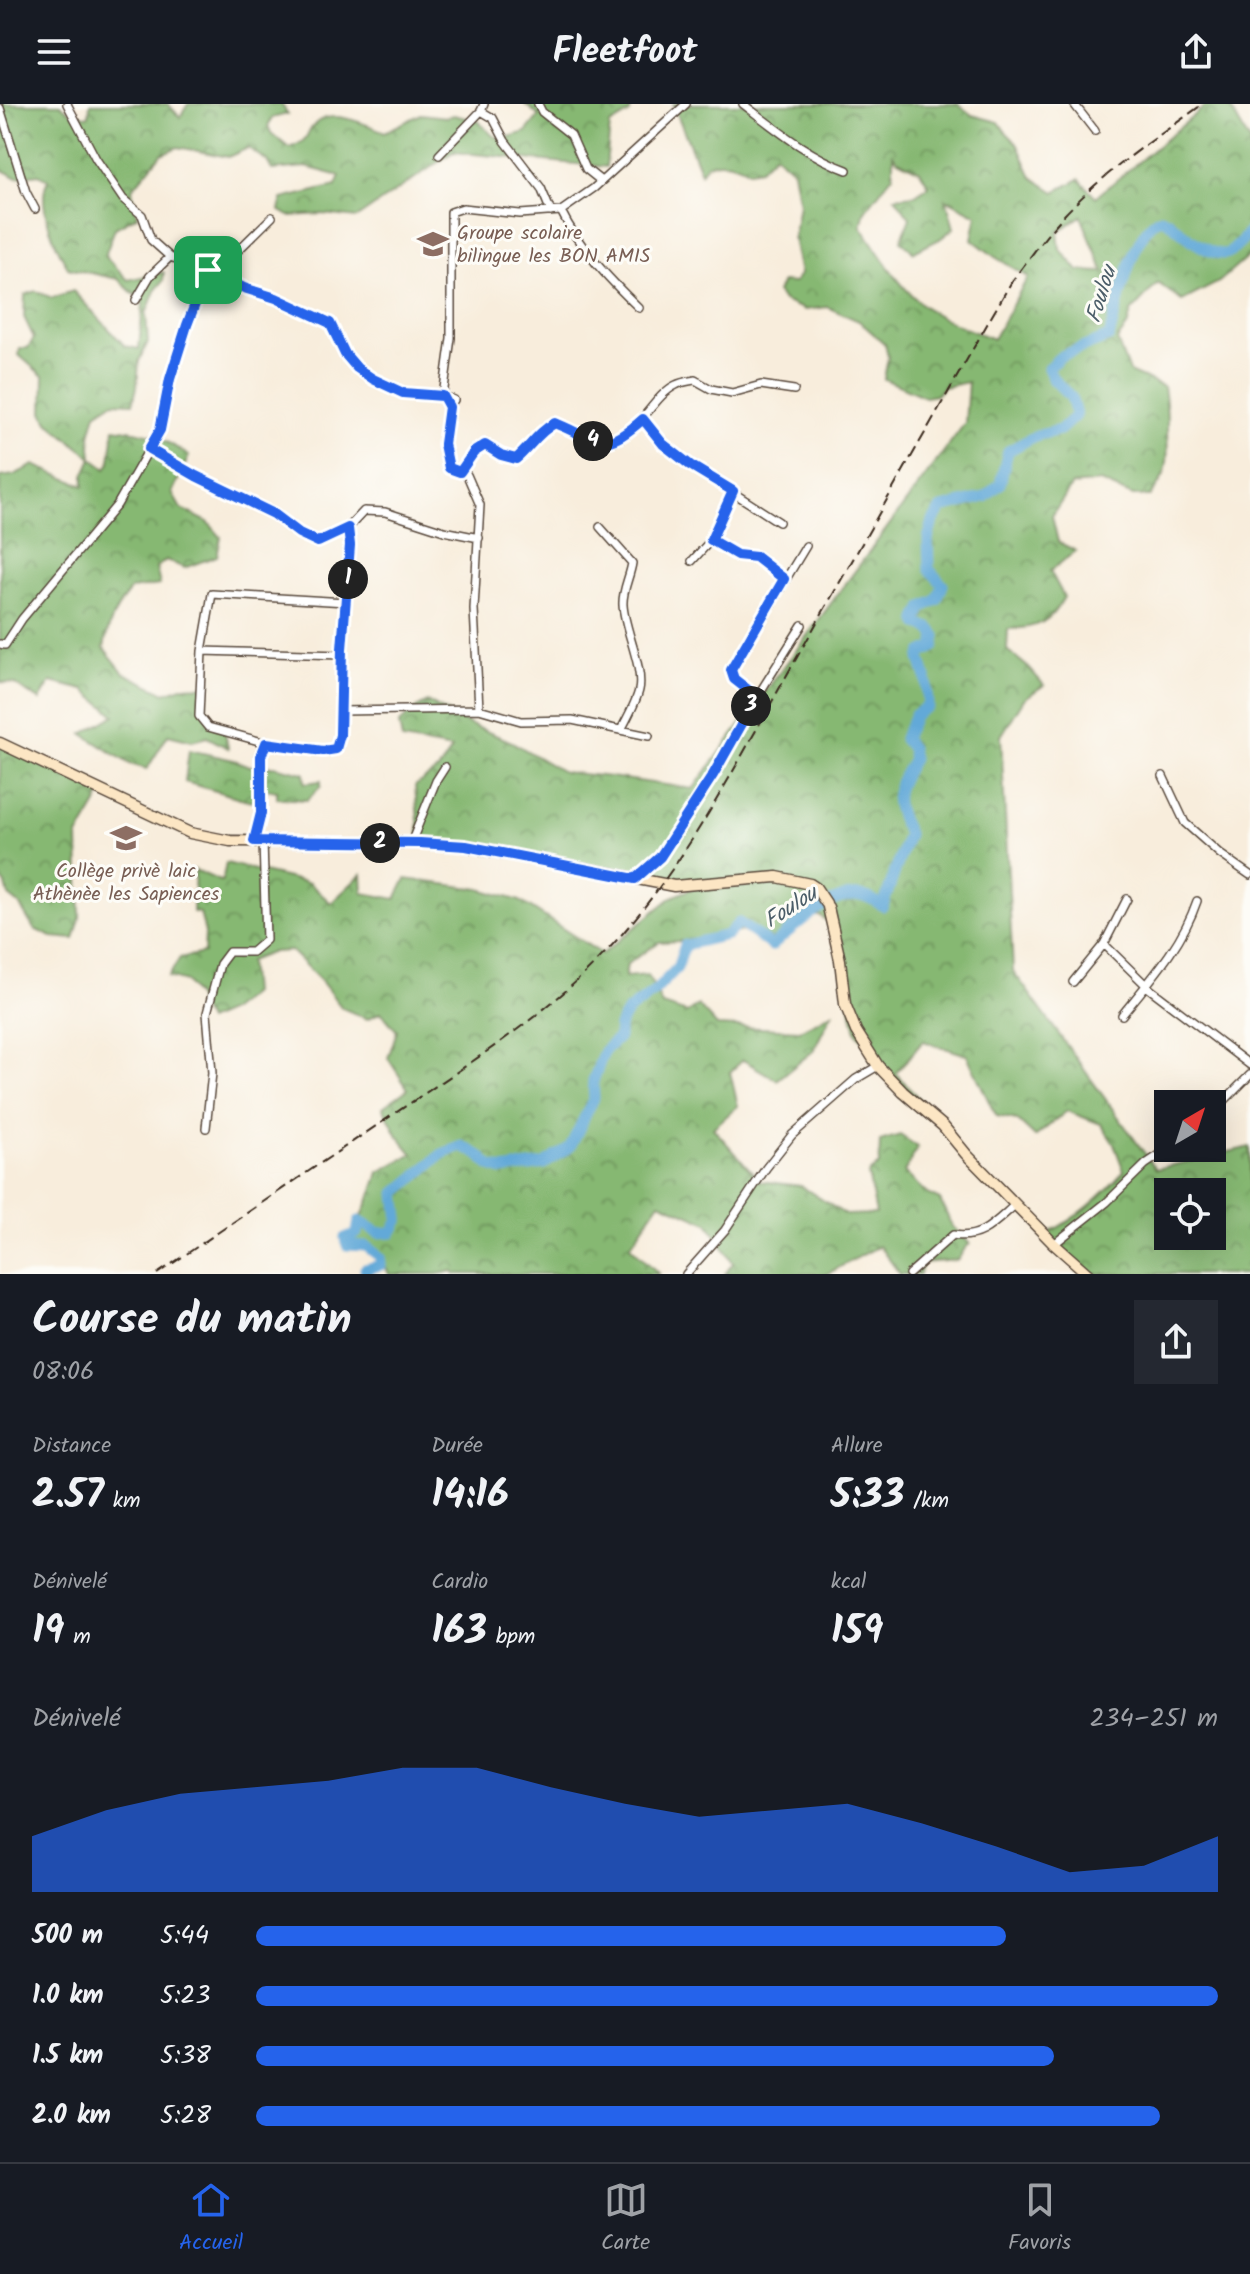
<!DOCTYPE html>
<html lang="fr">
<head>
<meta charset="utf-8">
<style>
  body { margin:0; font-family:Kalam,sans-serif; background:#242831; color:#f1f3f6; height:100vh; display:flex; flex-direction:column; font-size:30px; white-space:nowrap }
  * { box-sizing:border-box; margin:0 }
  p { font-size:26px; color:#9ea1a6 }
  .icon { flex:none; width:44px; height:44px; fill:none; stroke:currentColor; stroke-width:2; stroke-linecap:round; stroke-linejoin:round }
  .map { position:relative; height:1170px; overflow:hidden }
  .panel { display:flex; flex-direction:column; background:#171b24; flex:1 }
  .panel>* { flex:none }
  .needle { width:52px; rotate:39deg }
  .controls { position:absolute; left:1154px; top:986px; display:grid; gap:16px }
  .controls a { display:grid; place-items:center; width:72px; height:72px; border-radius:0px; background:#171b24; box-shadow:0 8px 32px #0002; font-size:40px }
  .pin { position:absolute; display:grid; place-items:center; width:68px; height:68px; color:#fff; margin:-34px; border-radius:16px; box-shadow:0 4px 12px #0006 }
  .km { position:absolute; width:40px; height:40px; margin:-20px; border-radius:50%; background:#222; color:#fff; font-size:22px; line-height:40px; text-align:center }
  .round { display:grid; place-items:center; flex:none; width:84px; height:84px; border-radius:0px; background:#242831 }
  .overview { display:flex; align-items:center; justify-content:space-between; height:136px; padding:0 32px }
  h1 { font-size:44px; font-weight:700; line-height:60px }
  .figures { display:grid; grid-template-columns:repeat(3,1fr); gap:12px; height:136px; padding:8px 32px }
  .figures div { display:grid; align-content:center }
  .figures b { font-size:40px; font-weight:700 }
  .figures small { font-size:22px; font-weight:400 }
  .figures p { font-size:22px }
  .chart { height:224px; padding:16px 32px }
  .chart p { display:flex; justify-content:space-between }
  .chart svg { width:100%; height:144px; margin-top:8px; fill:#2563eb; opacity:.7 }
  ul { padding:0 32px; list-style:none; font-size:26px }
  li { display:grid; grid-template-columns:128px 96px 1fr; align-items:center; height:60px }
  li i { height:20px; border-radius:10px; background:#2563eb }
  header { display:flex; justify-content:space-between; align-items:center; height:104px; padding:0 32px; background:#171b24; font-size:36px; font-weight:700 }
  .menu { display:flex; justify-content:space-around; align-items:center; height:112px; border-top:2px solid #363941; background:#171b24; font-size:22px; color:#9ea1a6 }
  .menu a { display:grid; justify-items:center; gap:4px }
  .menu .active { color:#2563eb }
  .map>svg:first-child { display:block }
</style>
</head>
<body>
<header><svg class="icon" aria-label="menu" viewBox="0 0 24 24"><path d="M4 6h16M4 12h16M4 18h16"/></svg>Fleetfoot<svg class="icon" aria-label="share" viewBox="0 0 24 24"><path d="M12 15V3M7 8l5-5 5 5M5 13v7h14v-7"/></svg></header>
<div class="map">
<svg width="1250" height="1170" viewBox="0 0 1250 1170">
  <defs>
    <pattern id="forest-crowns" width="20" height="18" patternUnits="userSpaceOnUse" patternTransform="scale(2)"><rect width="20" height="18" fill="#86b872"/><path d="M2 6a3 3 0 1 1 6 0M12 15a3 3 0 1 1 6 0" fill="none" stroke="#6f965d"/></pattern>
  </defs>
  <rect width="100%" height="100%" fill="#fdfcf7"/>
  <filter id="ink" filterUnits="userSpaceOnUse"><feTurbulence type="fractalNoise" baseFrequency=".0125" numOctaves="2"/><feDisplacementMap in="SourceGraphic" scale="16" xChannelSelector="R" yChannelSelector="G"/><feConvolveMatrix kernelMatrix="1 2 1 2 8 2 1 2 1" color-interpolation-filters="sRGB"/></filter>
  <filter id="wash" filterUnits="userSpaceOnUse"><feTurbulence type="fractalNoise" baseFrequency=".006" numOctaves="4" result="noise"/><feDisplacementMap in="SourceGraphic" scale="32" xChannelSelector="R" yChannelSelector="G"/><feGaussianBlur stdDeviation="1.8" result="paint"/><feColorMatrix in="noise" values="0 0 0 0 0 0 0 0 0 0 0 0 0 0 0 0 0 1.4 0 .05"/><feComposite in="paint" operator="in"/></filter>
  <g filter="url(#wash)">
    <rect width="100%" height="100%" fill="#f8eddc"/>
    <path fill="url(#forest-crowns)" stroke="#607148" stroke-width="2" fill-rule="evenodd" d="M 0,0 L 60,0 L 74,11 L 89,12 L 90,0 L 168,0 L 180,13 L 188,0 L 281,0 L 288,10 L 272,14 L 268,22 L 271,29 L 289,44 C 312,36 303,31 316,19 C 334,4 367,21 385,28 L 421,10 L 447,13 L 454,11 L 478,17 L 493,32 L 502,35 L 526,28 L 539,12 L 525,0 L 631,0 L 630,9 L 610,21 L 606,63 L 453,48 L 357,114 L 323,110 L 289,112 L 279,106 L 282,95 L 336,82 L 340,72 L 306,63 L 272,66 L 267,57 L 248,44 L 228,53 L 178,43 L 161,50 L 132,85 L 137,112 L 115,124 L 105,152 L 128,176 L 164,168 L 163,177 L 155,187 L 146,210 L 148,238 L 139,257 L 137,283 L 133,299 L 113,298 L 96,309 L 90,331 L 92,354 L 106,365 L 110,358 L 114,324 C 149,328 160,332 189,352 L 172,389 L 181,405 L 208,418 L 221,433 L 217,452 L 184,464 L 166,456 L 156,464 L 160,481 L 131,485 C 116,503 108,520 104,544 L 124,569 L 165,589 L 182,583 L 203,582 L 208,618 L 225,628 L 228,644 L 207,633 L 192,637 L 168,631 L 147,665 L 130,660 L 83,630 L 115,611 L 84,586 L 51,578 L 40,596 L 14,580 L 0,578 L 0,373 L 14,371 L 34,361 L 84,382 L 84,372 L 92,354 L 48,318 L 43,308 L 44,273 L 19,251 L 20,244 L 28,244 L 34,234 L 24,213 L 25,191 L 36,187 L 52,194 L 73,187 L 125,242 L 139,245 L 143,199 L 118,175 L 68,164 C 56,142 35,100 48,76 L 39,70 L 16,73 L 0,65 Z
      M 673,0 L 958,0 L 972,11 L 999,18 L 1005,27 L 1017,39 L 1032,73 L 1055,88 L 1079,75 L 1096,93 L 1208,0 L 1228,0 L 1250,38 L 1250,151 L 1219,178 L 1182,197 L 1158,179 L 1131,208 L 1127,223 L 1117,236 L 1129,268 L 1164,283 C 1166,296 1167,307 1167,320 C 1167,351 1173,366 1150,392 L 1133,392 L 1100,378 L 1072,381 L 1052,412 L 1058,438 L 1076,447 L 1050,467 L 1064,493 C 1050,519 1038,524 1008,525 L 1007,546 L 1029,564 L 1044,581 L 1024,595 L 1001,632 L 1013,867 L 1156,1065 L 1250,1043 L 1250,1170 L 1088,1170 L 1051,1136 L 1050,1128 C 1080,1112 1102,1093 1124,1067 L 1114,1040 L 1101,1020 L 1067,1007 L 1035,1033 L 1017,1016 L 997,1012 L 992,1004 L 967,951 L 923,937 L 896,969 L 943,1022 L 903,988 L 856,927 L 831,819 L 820,812 L 808,810 L 772,842 L 742,827 L 685,841 L 683,837 L 659,838 L 627,860 L 625,873 L 648,871 L 662,901 L 687,909 L 698,901 L 717,922 L 800,926 L 832,909 L 813,947 L 777,976 L 743,956 L 730,968 L 738,1002 L 713,1024 L 760,1077 L 801,1082 L 846,1111 L 876,1110 L 868,1070 L 879,1061 L 880,1037 L 900,1031 L 918,1043 L 904,1068 L 927,1090 L 940,1096 L 952,1122 L 970,1140 L 966,1143 L 957,1156 L 922,1159 L 920,1170 L 900,1170 L 879,1142 L 827,1170 L 725,1170 L 733,1159 L 708,1119 L 660,1098 L 630,1142 L 659,1170 L 455,1170 L 454,1167 L 437,1170 L 389,1170 C 378,1148 372,1142 347,1141 L 345,1134 L 357,1128 C 362,1107 374,1089 379,1068 L 413,1050 L 398,1032 L 383,1003 L 408,985 L 388,954 L 397,927 L 381,908 L 367,915 L 342,904 L 321,877 L 291,847 L 273,848 L 249,857 L 252,889 L 230,907 L 207,917 L 196,893 L 186,878 L 168,873 L 180,854 L 204,849 L 205,829 L 200,809 L 193,808 L 195,766 L 222,778 L 226,759 L 309,779 L 331,799 L 362,770 L 363,789 L 396,795 L 406,775 L 480,785 L 520,797 L 602,850 L 672,793 L 703,780 L 420,739 L 415,682 L 439,665 L 452,645 L 402,636 L 399,620 L 416,604 L 428,598 L 471,621 L 512,638 L 563,668 L 611,673 L 693,685 L 965,319 L 968,278 L 943,283 L 936,291 L 925,293 L 884,275 L 888,253 L 885,240 L 859,217 L 827,203 L 805,206 L 783,197 L 777,188 L 782,178 L 794,179 L 800,170 L 793,134 L 799,100 L 793,66 L 775,50 L 760,65 L 749,67 C 737,59 722,56 707,60 L 701,69 ZM 893,50 L 896,55 L 920,67 L 929,82 L 915,91 L 895,93 L 910,114 L 901,137 L 914,148 L 940,135 L 954,124 L 946,95 L 977,111 L 972,135 L 995,153 L 1028,173 L 993,235 C 971,226 948,219 929,206 C 900,185 881,152 861,122 L 865,107 L 893,71 ZM 1081,112 L 1104,168 L 1103,168 L 1079,167 L 1060,145 L 1058,128 ZM 1168,1088 L 1212,1088 L 1212,1132 L 1168,1132 Z
      M 0,639 L 101,688 L 97,700 L 78,732 L 80,814 L 74,835 L 52,833 L 34,825 L 19,800 L 9,792 L 6,781 L 0,773 Z
      M 189,646 L 234,656 L 253,663 L 274,662 L 304,669 L 305,679 L 321,677 L 321,682 L 307,696 L 277,694 L 277,687 L 262,684 L 259,697 L 247,696 L 185,678 Z"/>
    <g fill="none" stroke-linecap="round" stroke-linejoin="round">
      <path stroke="#62a9d8" stroke-width="11" d="M 366,1170 L 365,1165 L 381,1161 L 380,1153 L 366,1142 L 347,1141 L 345,1134 L 357,1129 L 359,1117 L 379,1129 L 392,1128 L 399,1115 L 396,1089 L 442,1050 L 462,1042 L 479,1051 L 490,1062 L 502,1066 L 544,1060 L 570,1043 L 594,994 L 593,977 L 604,947 L 619,933 L 619,922 L 627,908 L 655,887 L 677,864 L 685,841 L 727,831 L 739,819 L 772,842 C 794,823 833,784 866,793 C 871,794 878,799 883,802 L 908,730 C 891,694 893,689 913,655 L 911,644 L 904,635 C 906,626 912,621 914,611 L 928,602 L 926,573 L 920,554 L 922,549 L 934,543 L 936,532 L 930,524 L 918,520 L 917,515 L 923,503 L 937,496 L 943,481 L 929,465 L 928,435 L 933,417 L 942,404 L 985,393 L 1000,380 L 1008,347 L 1035,332 L 1060,326 L 1076,311 L 1071,293 L 1053,275 L 1048,264 L 1061,252 L 1109,233 C 1117,206 1133,123 1161,114 L 1168,117 C 1180,127 1212,156 1228,149 C 1237,145 1244,134 1250,126"/>
    </g>
  </g>
  <g filter="url(#ink)">
    <g fill="none" stroke-linecap="round" stroke-linejoin="round">
      <defs>
        <path id="street" d="M 67,0 L 96,55 L 123,95 L 142,111 L 151,136 L 170,153 L 208,166 L 244,184 L 276,194 L 321,214 L 330,219 L 345,250 L 357,264 L 373,275 L 403,289 L 443,292 L 454,296
          M 538,0 L 542,8 L 571,31 L 586,65 L 601,77
          M 743,0 C 776,25 808,52 847,66
          M 1074,0 L 1095,27
          M 0,4 L 26,88 L 35,105
          M 481,7 L 493,14 L 505,37 L 541,84 L 551,108
          M 439,51 L 481,7 L 484,0
          M 561,107 C 579,144 609,175 639,204
          M 215,169 L 272,113
          M 136,196 L 150,172 L 170,153
          M 643,315 L 663,340 L 690,361 L 779,418
          M 149,345 L 196,372 L 274,410 L 299,429 L 318,438 L 348,424 L 364,407 L 385,408 L 444,427 L 479,434
          M 460,368 L 474,348 L 485,341 L 501,351 L 516,355 C 530,343 539,327 555,319 C 568,324 589,338 602,339 C 636,340 650,293 676,281 C 681,278 689,277 695,276 L 711,285 L 732,289 L 761,281 L 794,286
          M 600,423 L 632,459 C 630,473 622,486 623,501 C 624,524 644,564 639,586 C 636,599 627,614 621,626
          M 711,436 L 737,451 L 756,453 L 784,475
          M 692,457 L 711,436 L 733,387
          M 0,540 L 5,541 L 22,515 L 117,401 L 160,326 L 170,275 L 187,221 L 208,166
          M 202,547 L 342,551
          M 757,593 L 734,575 L 731,566 L 806,442
          M 479,605 L 474,505 L 480,401 L 467,371 L 449,364 L 444,340 L 449,303 L 443,292 L 451,234 L 451,108 L 463,104 L 520,110 L 561,107 L 594,84 L 686,0
          M 341,607 L 479,605 L 521,617 L 572,616 L 649,632
          M 266,639 L 208,623 L 199,612 L 202,547 L 212,490 L 346,498
          M 1163,672 L 1185,719 L 1220,750 L 1250,771
          M 254,737 L 261,709 L 261,652 L 266,639 L 323,647 L 336,645 L 340,631 L 342,545 L 350,441 L 348,424
          M 411,739 L 436,677 L 445,663
          M 635,775 L 660,753 L 713,671 L 757,593 L 802,521
          M 1104,840 L 1150,885 L 1250,961
          M 1073,878 L 1104,840 L 1127,795
          M 1122,911 C 1151,875 1182,841 1197,797
          M 1212,1009 L 1250,971
          M 206,1024 L 212,969 L 207,909 L 220,860 L 229,848 L 252,848 L 266,836 L 263,737
          M 1054,1140 L 1107,1098 L 1146,1060 L 1170,1044
          M 686,1170 L 725,1126 L 766,1064 L 792,1031 L 856,975 L 878,962
          M 909,1170 L 953,1131 C 982,1136 996,1117 1016,1100"/>
        <path id="secondary" d="M 0,639 L 190,729 L 230,737 L 420,739 L 466,742 L 674,782 L 777,773 L 810,780 L 816,784 L 826,799
          M 828,803 L 840,856 L 845,900 L 856,927 L 878,962 L 903,988 L 943,1022 L 966,1050 L 1054,1140 L 1088,1170"/>
      </defs>
      <use href="#street" stroke="#57473a" stroke-width="10"/>
      <use href="#secondary" stroke="#57473a" stroke-width="13"/>
      <use href="#street" stroke="#fff" stroke-width="7"/>
      <use href="#secondary" stroke="#fce6c4" stroke-width="10"/>
      <path stroke="#3b2a1e" stroke-width="2" stroke-dasharray="12 6" stroke-linecap="butt" d="M 157,1170 C 235,1117 313,1064 391,1012 C 456,968 524,926 581,873 C 673,786 727,677 788,569 C 863,438 937,307 1012,177 C 1032,151 1051,123 1075,100 C 1113,62 1160,31 1203,0"/>
    </g>
  </g>
  <g fill="none" stroke-linecap="round" stroke-linejoin="round" filter="url(#ink)">
    <defs>
      <path id="route" d="M 208,166 L 244,184 L 276,194 L 330,219 L 345,250 L 357,264 L 373,275 L 403,289 L 443,292 L 449,303 L 444,340 L 449,364 L 460,368 L 474,348 L 485,341 L 501,351 L 516,355 C 530,343 539,327 555,319 C 599,337 602,352 643,315 L 663,340 L 690,361 L 733,387 L 711,436 L 737,451 L 756,453 L 784,475 L 731,566 L 734,575 L 757,593 L 713,671 L 660,753 L 635,775 L 466,742 L 420,739 L 254,737 L 261,709 L 261,652 L 266,639 L 323,647 L 336,645 L 340,631 L 342,545 L 350,441 L 348,424 L 318,438 L 299,429 L 274,410 L 196,372 L 149,345 L 160,326 L 170,275 L 187,221 Z"/>
    </defs>
    <use href="#route" stroke="#fff" stroke-width="16"/>
    <use href="#route" stroke="#2563eb" stroke-width="10"/>
  </g>
  <defs>
    <symbol id="school-bare" viewBox="-9 -9 18 18"><path d="M0-5L7-2L0 1L-7-2ZM-4 1L0 2.5L4 1V4Q0 6-4 4Z" fill="#8d6e63" stroke="#fdfcf7" stroke-width="2.5" paint-order="stroke"/></symbol>
  </defs>
  <g fill-rule="evenodd">
    <use href="#school-bare" x="411" y="118" width="44" height="44"/>
    <use href="#school-bare" x="104" y="712" width="44" height="44"/>
  </g>
  <g text-anchor="middle" stroke-width="6" stroke-linejoin="round" paint-order="stroke">
    <g font-size="20" fill="#785e54" stroke="#fdfcf7" text-anchor="start">
      <text x="457" y="135">Groupe scolaire<tspan x="457" dy="23">bilingue les BON AMIS</tspan></text>
      <text x="126" y="773" text-anchor="middle">Collège privè laic<tspan x="126" dy="23">Athènèe les Sapiences</tspan></text>
    </g>
    <g font-size="22" font-style="italic" fill="#4b5d68" stroke="#fdfcf7">
      <text transform="translate(1100 190) rotate(-73)" y="8">Foulou</text>
      <text transform="translate(790 802) rotate(-33)" y="8">Foulou</text>
    </g>
  </g>
</svg>
<div class="controls">
<a><svg class="needle" viewBox="-14 -14 28 28"><path d="M0-13l5 13h-10z" fill="#e53935"/><path d="M0 13l5-13h-10z" fill="#9ea1a6"/></svg></a>
<a><svg class="icon" aria-label="locate" viewBox="0 0 24 24"><circle cx="12" cy="12" r="6"/><path d="M12 2v4M12 18v4M2 12h4M18 12h4"/></svg></a>
</div>
<div class="pin" style="left:208px;top:166px;background:#1e9e55"><svg class="icon" aria-label="arrive" viewBox="0 0 24 24"><path d="M6 21V4h12l-3 4 3 4H6"/></svg></div>
<b class="km" style="left:348px;top:475px">1</b>
<b class="km" style="left:380px;top:739px">2</b>
<b class="km" style="left:751px;top:602px">3</b>
<b class="km" style="left:593px;top:337px">4</b>
</div>
<section class="panel">
<div class="overview"><div><h1>Course du matin</h1><p>08:06</p></div><a class="round"><svg class="icon" aria-label="share" viewBox="0 0 24 24"><path d="M12 15V3M7 8l5-5 5 5M5 13v7h14v-7"/></svg></a></div>
<div class="figures">
<div><p>Distance</p><b>2.57<small> km</small></b></div>
<div><p>Durée</p><b>14:16</b></div>
<div><p>Allure</p><b>5:33<small> /km</small></b></div>
</div>
<div class="figures">
<div><p>Dénivelé</p><b>19<small> m</small></b></div>
<div><p>Cardio</p><b>163<small> bpm</small></b></div>
<div><p>kcal</p><b>159</b></div>
</div>
<div class="chart"><p><span>Dénivelé</span>234–251 m</p>
<svg viewBox="0 0 160 44" preserveAspectRatio="none"><path d="M0 44V27L10 19L20 14L30 12L40 10L50 6L60 6L70 12L80 17L90 21L100 19L110 17L120 23L130 30L140 38L150 36L160 27V44z"/></svg>
</div>
<ul>
<li><b>500 m</b>5:44<i style="width:78%"></i></li>
<li><b>1.0 km</b>5:23<i style="width:100%"></i></li>
<li><b>1.5 km</b>5:38<i style="width:83%"></i></li>
<li><b>2.0 km</b>5:28<i style="width:94%"></i></li>
</ul>
</section>
<nav class="menu">
<a class="active"><svg class="icon" aria-label="home" viewBox="0 0 24 24"><path d="M3 11l9-7 9 7M6 9v11h12V9"/></svg>Accueil</a>
<a><svg class="icon" aria-label="map" viewBox="0 0 24 24"><path d="M3 6l6-2 6 2 6-2v14l-6 2-6-2-6 2zM9 4v14M15 6v14"/></svg>Carte</a>
<a><svg class="icon" aria-label="saved" viewBox="0 0 24 24"><path d="M7 4h10v16l-5-4-5 4z"/></svg>Favoris</a>
</nav>
</body>
</html>
